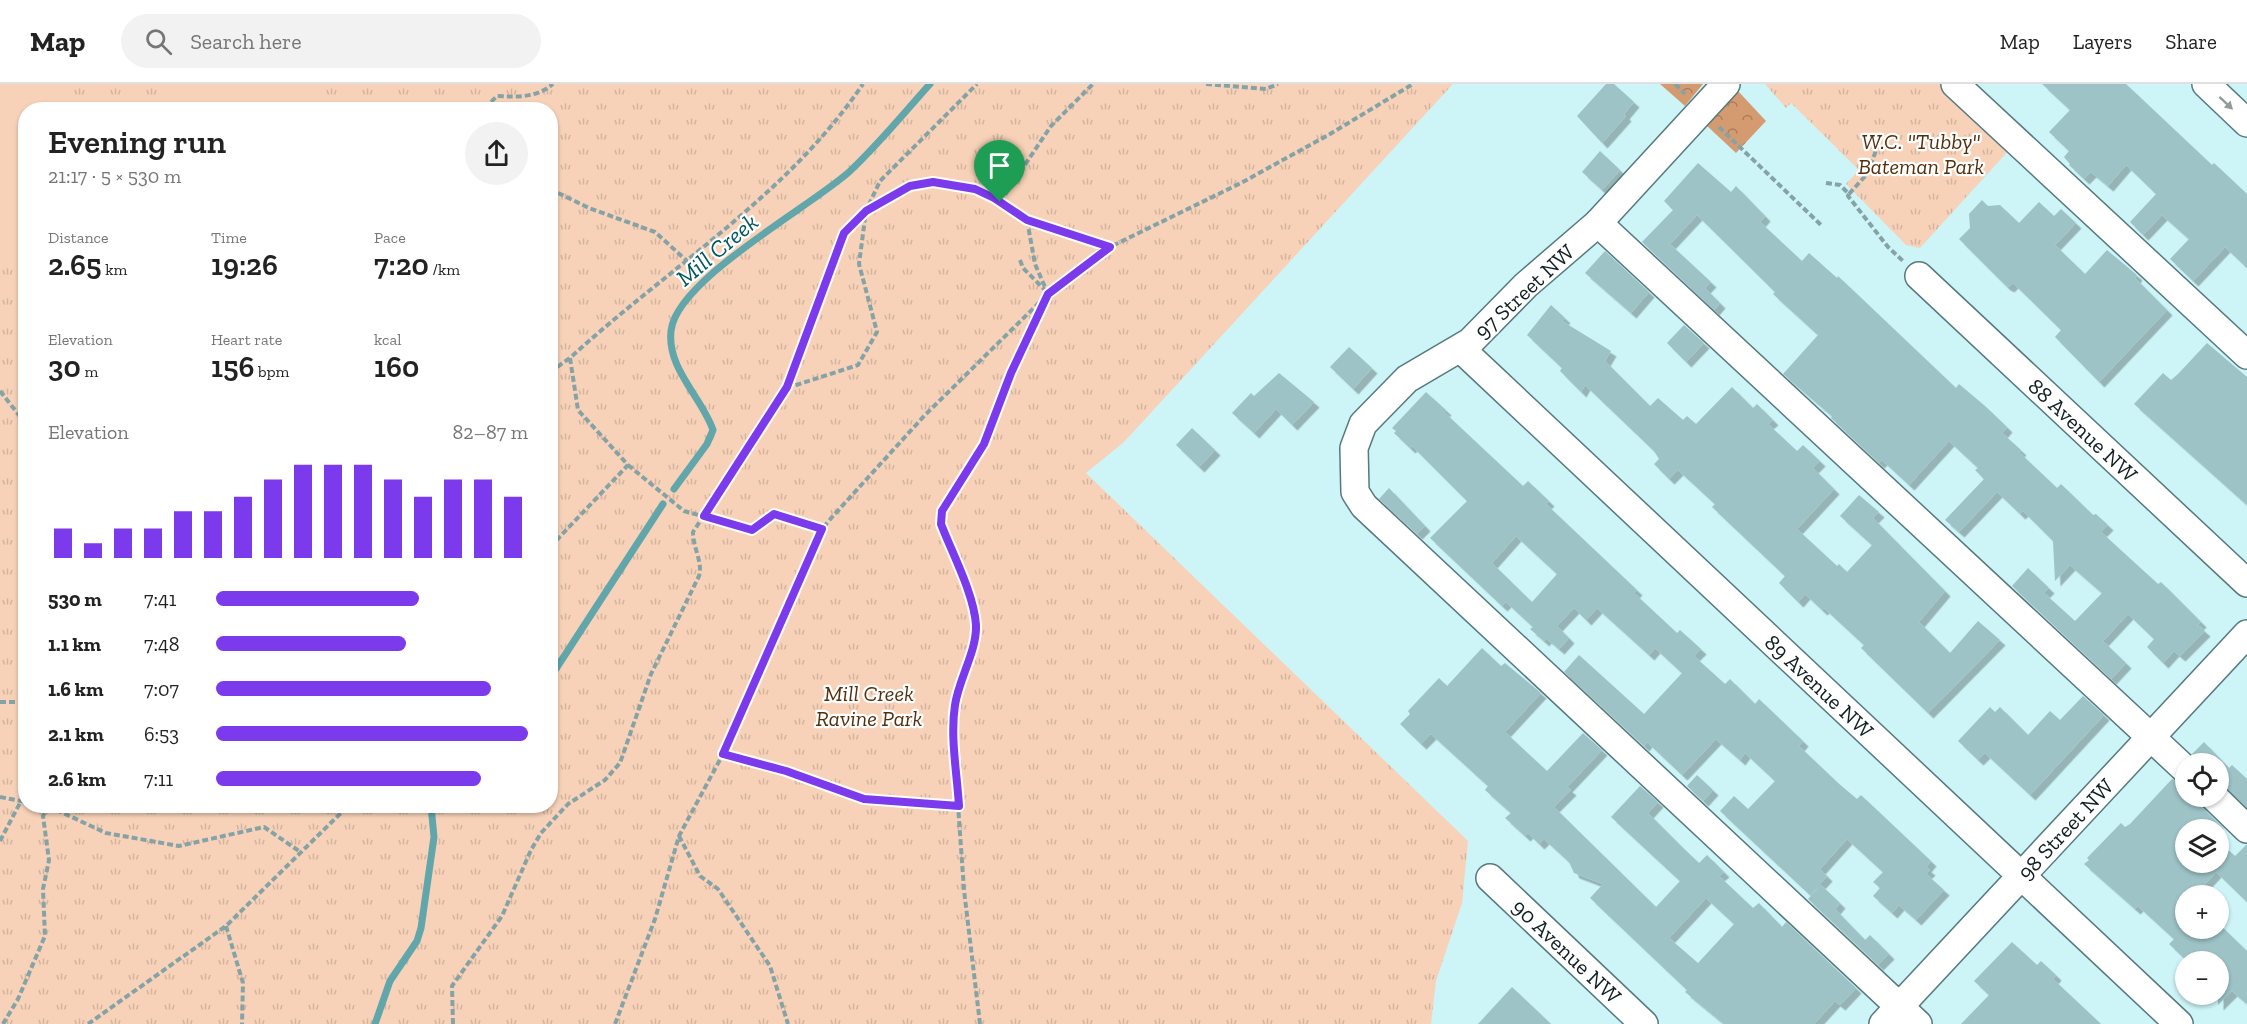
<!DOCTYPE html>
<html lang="en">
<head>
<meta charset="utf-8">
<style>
  body { margin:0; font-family:"Zilla Slab",serif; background:#f2f2f2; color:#222; height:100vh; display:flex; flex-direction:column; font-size:22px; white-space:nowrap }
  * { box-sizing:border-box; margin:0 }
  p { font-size:20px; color:#767676 }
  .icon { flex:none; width:33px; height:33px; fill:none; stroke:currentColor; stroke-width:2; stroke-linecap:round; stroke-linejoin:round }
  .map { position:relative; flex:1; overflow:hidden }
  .sheet { position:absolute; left:18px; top:18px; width:540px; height:711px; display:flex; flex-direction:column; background:#fff; border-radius:24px; box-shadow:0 2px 4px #0004 }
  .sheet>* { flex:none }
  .fabs { position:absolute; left:2175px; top:669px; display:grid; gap:12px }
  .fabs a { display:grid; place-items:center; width:54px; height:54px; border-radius:50%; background:#fff; box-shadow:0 2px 4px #0004; font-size:30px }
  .pin { position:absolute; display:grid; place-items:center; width:51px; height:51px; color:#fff; margin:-62px -26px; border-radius:50% 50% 50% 0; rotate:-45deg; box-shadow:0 0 6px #0007 }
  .pin .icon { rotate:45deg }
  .round { display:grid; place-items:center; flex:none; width:63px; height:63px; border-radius:32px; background:#f2f2f2 }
  .overview { display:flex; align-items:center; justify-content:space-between; height:102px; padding:0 30px }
  h1 { font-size:33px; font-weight:600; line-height:45px }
  .stats { display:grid; grid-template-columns:repeat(3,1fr); gap:9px; height:102px; padding:6px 30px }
  .stats div { display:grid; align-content:center }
  .stats b { font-size:30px; font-weight:600 }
  .stats small { font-size:16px; font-weight:400 }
  .stats p { font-size:16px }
  .chart { height:168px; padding:12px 30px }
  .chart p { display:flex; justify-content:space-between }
  .chart svg { width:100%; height:108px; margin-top:6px; stroke:#7c3aed; stroke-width:6 }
  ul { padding:0 30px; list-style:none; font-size:20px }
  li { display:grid; grid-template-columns:96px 72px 1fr; align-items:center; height:45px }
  li i { height:15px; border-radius:8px; background:#7c3aed }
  header { display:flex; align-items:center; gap:36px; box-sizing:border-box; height:84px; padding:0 30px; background:#fff; border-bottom:2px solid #e0e0e0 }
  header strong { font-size:28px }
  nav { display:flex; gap:33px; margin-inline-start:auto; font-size:21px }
  .search { width:420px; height:54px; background:#f2f2f2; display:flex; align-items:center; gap:15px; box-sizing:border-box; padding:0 21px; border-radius:33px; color:#767676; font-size:22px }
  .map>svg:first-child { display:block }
</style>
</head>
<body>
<header>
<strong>Map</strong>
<div class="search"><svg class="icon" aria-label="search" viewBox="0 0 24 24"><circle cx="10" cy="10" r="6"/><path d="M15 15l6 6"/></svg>Search here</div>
<nav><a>Map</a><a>Layers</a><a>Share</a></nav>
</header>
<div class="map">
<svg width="2247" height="940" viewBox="0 0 2247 940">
  <defs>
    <pattern id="forest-crowns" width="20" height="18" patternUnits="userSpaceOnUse" patternTransform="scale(1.5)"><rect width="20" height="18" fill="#d49b71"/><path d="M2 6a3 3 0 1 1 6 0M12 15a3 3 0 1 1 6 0" fill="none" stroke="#aa7e5c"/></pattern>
    <pattern id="park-tufts" width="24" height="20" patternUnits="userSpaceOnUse" patternTransform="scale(1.5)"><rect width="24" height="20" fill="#f7d2b8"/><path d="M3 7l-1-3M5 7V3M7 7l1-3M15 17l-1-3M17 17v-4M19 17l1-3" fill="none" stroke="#d3b49e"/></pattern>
    <filter id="shadow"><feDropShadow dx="5.5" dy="5.5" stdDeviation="0" flood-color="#0004"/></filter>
  </defs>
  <rect width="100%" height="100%" fill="#cdf4f7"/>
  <path fill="url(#forest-crowns)" d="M 1660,0 L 1703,0 L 1685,22 Z
    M 1738,7 L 1766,37 L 1736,69 L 1705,40 Z"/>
  <path fill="url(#park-tufts)" fill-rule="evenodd" d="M 0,0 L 1453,0 L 1124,358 L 1086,389 L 1468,757 L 1462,819 L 1436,897 L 1431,940 L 0,940 ZM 26,26 L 550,26 L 550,722 L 26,722 Z
    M 1765,0 L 1942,0 L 2010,65 L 1920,164 L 1906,161 L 1846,100 L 1859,86 L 1791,19 L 1786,24 Z"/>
  <path fill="#f7d2b8" d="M 0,0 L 70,0 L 77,25 L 26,26 L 25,170 L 0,188 Z
    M 163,0 L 310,0 L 286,26 L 190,25 Z"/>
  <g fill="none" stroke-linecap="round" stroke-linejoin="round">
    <path stroke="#60a6ab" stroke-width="7" d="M 674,405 L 707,360 L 713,346 C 701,312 667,285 671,247 C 676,196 810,123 849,88 C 878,61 904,29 930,0
      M 550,594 L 663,420
      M 375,940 L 390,897 L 417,857 L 421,844 L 434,753 L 431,722"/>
  </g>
  <path fill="#9dc3c6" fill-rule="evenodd" filter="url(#shadow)" d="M 1606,0 L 1614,0 L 1634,18 L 1624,30 L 1626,32 L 1602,59 L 1577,32 Z
    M 2042,0 L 2126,0 L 2212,81 L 2214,79 L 2247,110 L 2247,184 L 2225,163 L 2193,197 L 2170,175 L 2189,155 L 2162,131 L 2143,151 L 2130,138 L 2156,110 L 2126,81 L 2108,102 L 2091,88 L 2084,95 L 2069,81 L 2070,80 L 2064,73 L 2069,67 L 2049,48 L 2070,26 Z
    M 1600,67 L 1620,86 L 1602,106 L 1582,88 Z
    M 1698,79 L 1731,108 L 1736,102 L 1765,132 L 1760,138 L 1802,177 L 1809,169 L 1837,194 L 1838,192 L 1956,304 L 1959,300 L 1985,322 L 2007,343 L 2002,349 L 2021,366 L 2019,368 L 2057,404 L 2061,400 L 2093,431 L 2096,430 L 2108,441 L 2101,448 L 2158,500 L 2161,498 L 2201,538 L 2198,541 L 2205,547 L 2180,572 L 2174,567 L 2163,579 L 2147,563 L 2154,555 L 2128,530 L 2103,557 L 2126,579 L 2111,595 L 2012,502 L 2028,484 L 2049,504 L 2044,509 L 2075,537 L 2102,509 L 2070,481 L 2055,497 L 2053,457 L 2023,427 L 2020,430 L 1997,408 L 1959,448 L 1945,436 L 1984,395 L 1975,386 L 1978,384 L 1949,357 L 1909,401 L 1882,376 L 1879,379 L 1831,334 L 1832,332 L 1783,290 L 1818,251 L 1773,210 L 1775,208 L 1697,131 L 1670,160 L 1711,198 L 1705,204 L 1720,219 L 1714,226 L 1642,158 L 1673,126 L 1664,117 Z
    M 1982,116 L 1988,122 L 2000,121 L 2019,139 L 2039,118 L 2054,132 L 2061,125 L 2076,139 L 2055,161 L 2085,190 L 2107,166 L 2137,191 L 2135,194 L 2167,226 L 2099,298 L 2055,253 L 2061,246 L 2013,199 L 2009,203 L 2005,201 L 1959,155 L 1970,144 L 1969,130 Z
    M 1605,167 L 1649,208 L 1631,229 L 1585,189 Z
    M 1551,221 L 1565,234 L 1562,237 L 1611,267 L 1605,277 L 1650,322 L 1658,314 L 1683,336 L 1687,332 L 1696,340 L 1732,303 L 1753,324 L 1757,320 L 1773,336 L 1768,340 L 1797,367 L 1803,361 L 1820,377 L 1813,384 L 1834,405 L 1797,445 L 1837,482 L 1839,480 L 1847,488 L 1872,461 L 1840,432 L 1859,411 L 1879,428 L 1873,434 L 1945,507 L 1919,538 L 1950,569 L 1978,537 L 2000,556 L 1928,629 L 1861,564 L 1864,561 L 1824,524 L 1822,526 L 1805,510 L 1798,518 L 1779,499 L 1785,492 L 1712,423 L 1715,420 L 1678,386 L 1669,395 L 1654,380 L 1659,375 L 1654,367 L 1630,344 L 1585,301 L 1581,308 L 1560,287 L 1562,284 L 1527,251 Z
    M 1684,241 L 1704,259 L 1686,278 L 1667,259 Z
    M 2207,259 L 2247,293 L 2247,421 L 2134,320 L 2163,289 L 2171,296 L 2178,290 Z
    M 1349,263 L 1372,284 L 1353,305 L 1330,283 Z
    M 1279,289 L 1314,318 L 1292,341 L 1276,325 L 1254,349 L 1232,329 L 1251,309 L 1254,312 Z
    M 1426,308 L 1446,326 L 1444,328 L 1523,402 L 1528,397 L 1549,417 L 1546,420 L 1637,506 L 1634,509 L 1677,549 L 1680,546 L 1701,565 L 1694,572 L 1725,600 L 1730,595 L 1755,620 L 1759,615 L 1803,657 L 1799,662 L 1838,699 L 1857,715 L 1861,711 L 1931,777 L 1926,783 L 1930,786 L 1926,790 L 1944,806 L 1916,836 L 1899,821 L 1892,829 L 1873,812 L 1880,804 L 1873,798 L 1883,788 L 1847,755 L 1820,785 L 1827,792 L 1810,811 L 1720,727 L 1734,712 L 1748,725 L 1775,697 L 1745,669 L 1740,676 L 1716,655 L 1682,691 L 1647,658 L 1644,662 L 1564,588 L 1579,571 L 1644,630 L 1682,589 L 1655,564 L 1649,571 L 1597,524 L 1586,536 L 1574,524 L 1557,542 L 1569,554 L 1559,565 L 1546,554 L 1544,557 L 1530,545 L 1533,543 L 1506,518 L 1502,522 L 1430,454 L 1467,417 L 1412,362 L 1410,364 L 1394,349 L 1396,347 L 1392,344 ZM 1516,452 L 1557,490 L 1532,518 L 1492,479 Z
    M 1192,344 L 1215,366 L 1199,383 L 1176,361 Z
    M 1389,404 L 1425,442 L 1417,450 L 1379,415 Z
    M 1482,564 L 1501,582 L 1505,579 L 1541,609 L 1505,648 L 1547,687 L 1583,649 L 1602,666 L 1567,703 L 1571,706 L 1554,723 L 1656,823 L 1680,797 L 1611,733 L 1640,702 L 1658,718 L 1648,729 L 1681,762 L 1699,779 L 1707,771 L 1724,788 L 1719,792 L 1753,824 L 1759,819 L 1782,843 L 1786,838 L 1856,904 L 1840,921 L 1835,917 L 1814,940 L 1724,940 L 1685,908 L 1687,906 L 1590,814 L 1603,800 L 1574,789 L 1569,778 L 1544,755 L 1539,760 L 1528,749 L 1525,752 L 1505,734 L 1511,729 L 1485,706 L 1488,702 L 1431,650 L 1421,660 L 1400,640 L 1410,630 L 1408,627 L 1439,594 L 1447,602 ZM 1706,814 L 1734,840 L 1698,879 L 1669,854 Z
    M 2083,612 L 2104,631 L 2030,711 L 1985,669 L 1978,676 L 1958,657 L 1990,623 L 1995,628 L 2000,623 L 2028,651 L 2050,627 L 2060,636 Z
    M 2204,658 L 2229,684 L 2232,681 L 2247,695 L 2247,723 L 2218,698 L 2218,680 L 2200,680 L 2192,670 Z
    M 1697,691 L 1713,706 L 1703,717 L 1687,702 Z
    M 2172,695 L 2186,701 L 2186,712 L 2198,712 L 2202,723 L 2218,739 L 2211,746 L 2186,746 L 2186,778 L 2218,778 L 2218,757 L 2235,772 L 2247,760 L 2247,818 L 2216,788 L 2194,812 L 2186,812 L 2186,844 L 2218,844 L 2218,839 L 2247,867 L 2247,920 L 2232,907 L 2218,921 L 2218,878 L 2188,878 L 2169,860 L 2174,855 L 2138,822 L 2135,825 L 2084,780 L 2089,776 L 2087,774 L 2121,739 L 2125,743 L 2130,740 Z
    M 1821,801 L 1840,819 L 1835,825 L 1865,856 L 1870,851 L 1889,870 L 1878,881 L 1808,815 Z
    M 2012,858 L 2037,881 L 2041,877 L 2056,891 L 2053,895 L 2101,940 L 1961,940 L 1989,911 L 1974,897 Z
    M 1512,903 L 1551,940 L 1478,940 Z"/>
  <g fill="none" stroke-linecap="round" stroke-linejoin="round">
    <defs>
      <g id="minor">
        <path d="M 1726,0 L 1598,139 L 1526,201 L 1470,258 L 1407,295 L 1363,340 L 1354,364 L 1355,408 L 1364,422 L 1918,940"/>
        <path d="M 1955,0 L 2247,271"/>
        <path d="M 2206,0 L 2247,39"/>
        <path d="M 1598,139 L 2186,686"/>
        <path id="s1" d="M 1919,192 L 2247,499"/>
        <path id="s2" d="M 1461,265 L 2179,940"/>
        <path d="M 2213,712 L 2247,745"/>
        <path id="s3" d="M 1490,794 L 1644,940"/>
        <path id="s4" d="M 1883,940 L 2247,550"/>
      </g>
    </defs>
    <use href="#minor" stroke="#56797c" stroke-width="30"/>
    <path stroke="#85a3a6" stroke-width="4" stroke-dasharray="6 3" stroke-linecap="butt" d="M 1206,0 L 1266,5 L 1278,0
      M 1675,0 L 1685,10
      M 489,26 L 489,20 L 497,12 C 518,13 536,14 553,0
      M 1719,43 L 1821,141
      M 1826,99 L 1840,101 L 1849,110 L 1867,90 L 1877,64
      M 550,105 L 589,124 L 655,148 L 687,177
      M 1849,110 L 1848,112 L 1888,163 L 1903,177
      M 1000,118 L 1051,42 L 1093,0
      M 1020,176 L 1023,184 L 1046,207
      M 550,288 L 570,274
      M 787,304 L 858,281 L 877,248 L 859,180 L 866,127 L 880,97 L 977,0
      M 0,307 L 26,340
      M 628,381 L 684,427 L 752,446 L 774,430 L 822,445
      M 550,463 L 628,381 L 578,326 L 570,274 C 668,184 787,112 863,0
      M 0,618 L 26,618
      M 723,670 L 786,687 L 864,715 L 959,722
      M 0,713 L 26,718
      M 48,722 L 106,749 L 179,762 L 264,743 L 299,767
      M 679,752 L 700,792 L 718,805 L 770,882 L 788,940
      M 0,757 L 21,717
      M 226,842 L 243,899 L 242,940
      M 3,940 L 18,915 L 45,852 L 43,805 L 49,776 L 43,732 L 48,722
      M 88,940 L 226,842 L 348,722
      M 453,940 L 452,902 L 502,832 L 531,766 L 541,749 L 568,720 L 605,696 L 620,679 L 651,590 L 699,492 C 703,478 693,464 693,448 L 787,304 L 844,149 L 866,127 L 910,102 L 933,98 L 952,99 L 994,114 L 1027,136 L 1110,163
      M 615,940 L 655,835 L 679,752 L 723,670 L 822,445 L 833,432 L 925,331 L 1048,210 L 1086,179 L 1110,163 L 1241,99 L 1330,50 L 1413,0
      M 980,940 L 964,806 L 954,664 L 954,622 L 975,554 L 976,540 L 972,524 L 941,440 L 942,427 L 984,360 L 1011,289 L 1048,210 L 1035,180 L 1027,136"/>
    <use href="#minor" stroke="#fff" stroke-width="27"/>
  </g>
  <defs><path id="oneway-solid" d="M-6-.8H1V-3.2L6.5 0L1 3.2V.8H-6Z" transform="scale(1.5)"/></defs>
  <use fill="#939a9a" href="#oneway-solid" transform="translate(2226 19) rotate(43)"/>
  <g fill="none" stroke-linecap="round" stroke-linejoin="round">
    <defs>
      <path id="route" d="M 933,98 L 975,105 L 994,114 L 1027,136 L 1110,163 L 1048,210 L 1011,289 L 984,360 L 942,427 L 941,440 C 952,469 974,510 976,541 C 977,567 959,594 955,621 C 950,653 957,689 959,722 L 864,715 L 786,687 L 723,670 L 822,445 L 774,430 L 752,446 L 704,432 L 787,303 L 844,149 L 866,127 L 910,102 Z"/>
    </defs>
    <use href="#route" stroke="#fff" stroke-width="12"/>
    <use href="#route" stroke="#7c3aed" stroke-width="8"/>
  </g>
  <g text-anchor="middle" stroke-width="4.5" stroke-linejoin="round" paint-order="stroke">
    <g font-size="22" font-style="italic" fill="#542f0d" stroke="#fff">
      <text x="1921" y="65">W.C. "Tubby"<tspan x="1921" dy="25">Bateman Park</tspan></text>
      <text x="869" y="617">Mill Creek<tspan x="869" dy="25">Ravine Park</tspan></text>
    </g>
    <g font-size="22" fill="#0f1e1f" stroke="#fff">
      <text transform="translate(1524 207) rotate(-43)" y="8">97 Street NW</text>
      <text dy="8" stroke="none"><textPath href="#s1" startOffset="225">88 Avenue NW</textPath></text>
      <text dy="8" stroke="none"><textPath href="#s2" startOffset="492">89 Avenue NW</textPath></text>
      <text dy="8" stroke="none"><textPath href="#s4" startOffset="267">98 Street NW</textPath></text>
      <text dy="8" stroke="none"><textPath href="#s3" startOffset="106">90 Avenue NW</textPath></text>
    </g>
    <g font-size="24" font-style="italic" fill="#00575c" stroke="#fff">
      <text transform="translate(717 166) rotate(-40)" y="8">Mill Creek</text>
    </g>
  </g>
</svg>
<div class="fabs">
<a><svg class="icon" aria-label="locate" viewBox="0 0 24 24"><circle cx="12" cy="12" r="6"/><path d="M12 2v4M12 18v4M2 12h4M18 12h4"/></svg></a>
<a><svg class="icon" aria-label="layers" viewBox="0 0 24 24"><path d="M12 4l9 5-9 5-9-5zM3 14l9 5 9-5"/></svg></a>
<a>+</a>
<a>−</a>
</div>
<div class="pin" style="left:1000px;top:118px;background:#1e9e55"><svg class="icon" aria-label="arrive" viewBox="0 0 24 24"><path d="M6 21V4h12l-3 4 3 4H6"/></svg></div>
<section class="sheet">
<div class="overview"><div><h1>Evening run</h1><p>21:17 · 5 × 530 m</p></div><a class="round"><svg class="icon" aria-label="share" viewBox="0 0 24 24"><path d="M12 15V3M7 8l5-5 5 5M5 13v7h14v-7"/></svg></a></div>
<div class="stats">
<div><p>Distance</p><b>2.65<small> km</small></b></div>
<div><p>Time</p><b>19:26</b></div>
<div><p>Pace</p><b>7:20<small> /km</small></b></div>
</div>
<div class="stats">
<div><p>Elevation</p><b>30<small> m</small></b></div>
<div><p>Heart rate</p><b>156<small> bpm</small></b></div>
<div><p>kcal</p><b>160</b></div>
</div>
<div class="chart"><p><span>Elevation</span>82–87 m</p>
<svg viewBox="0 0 160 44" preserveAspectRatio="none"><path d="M5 44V32M15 44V38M25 44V32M35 44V32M45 44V25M55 44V25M65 44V19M75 44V12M85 44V6M95 44V6M105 44V6M115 44V12M125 44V19M135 44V12M145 44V12M155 44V19"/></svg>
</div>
<ul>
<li><b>530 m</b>7:41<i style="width:65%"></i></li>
<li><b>1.1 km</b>7:48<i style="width:61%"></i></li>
<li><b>1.6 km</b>7:07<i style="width:88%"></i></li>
<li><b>2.1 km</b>6:53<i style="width:100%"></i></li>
<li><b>2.6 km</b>7:11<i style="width:85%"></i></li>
</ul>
</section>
</div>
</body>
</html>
